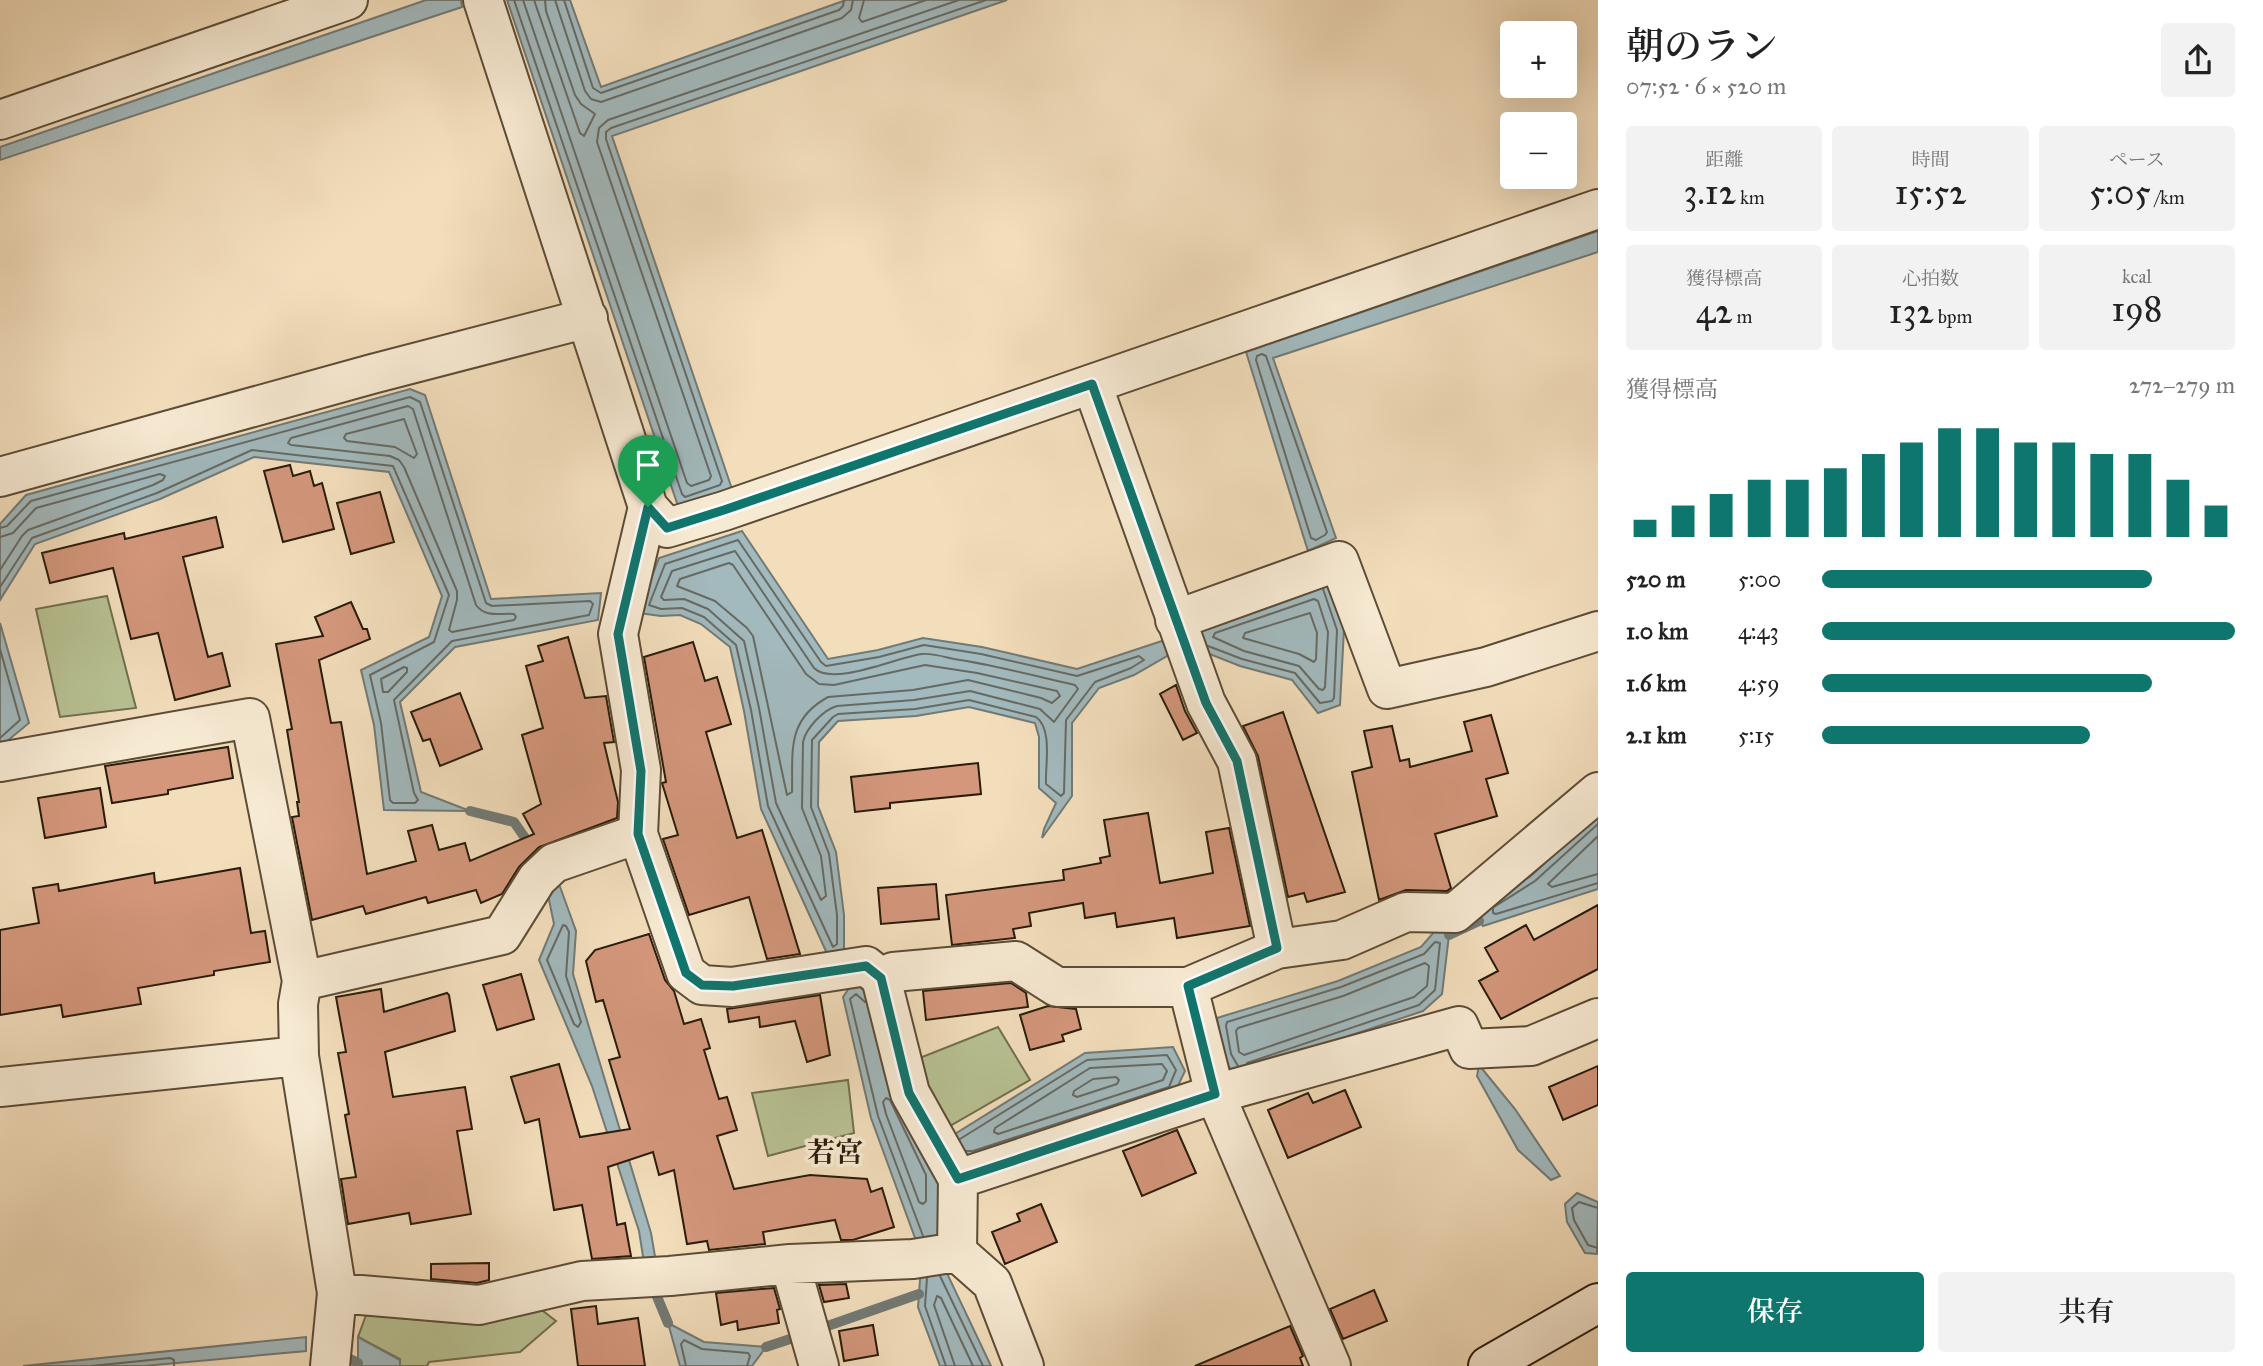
<!DOCTYPE html>
<html lang="ja">
<head>
<meta charset="utf-8">
<style>
  body { margin:0; font-family:"IM FELL Great Primer","Noto Serif JP",serif; background:#f2f2f2; color:#222; height:100vh; display:flex; flex-direction:column; font-size:26px; white-space:nowrap }
  * { box-sizing:border-box; margin:0 }
  p { font-size:23px; color:#767676 }
  .icon { flex:none; width:38px; height:38px; fill:none; stroke:currentColor; stroke-width:2; stroke-linecap:round; stroke-linejoin:round }
  .map { position:relative; flex:1; overflow:hidden }
  .side { display:flex; flex-direction:column; background:#fff; width:665px }
  .side>* { flex:none }
  .tools { position:absolute; left:1500px; top:21px; display:grid; gap:14px }
  .tools a { display:grid; place-items:center; width:77px; height:77px; border-radius:7px; background:#fff; box-shadow:0 7px 28px #0002; font-size:35px }
  .pin { position:absolute; display:grid; place-items:center; width:60px; height:60px; color:#fff; margin:-72px -30px; border-radius:50% 50% 50% 0; rotate:-45deg; box-shadow:0 0 7px #0007 }
  .pin .icon { rotate:45deg }
  .round { display:grid; place-items:center; flex:none; width:74px; height:74px; border-radius:7px; background:#f2f2f2 }
  .overview { display:flex; align-items:center; justify-content:space-between; height:119px; padding:0 28px }
  h1 { font-size:38px; font-weight:600; line-height:52px }
  .metrics { display:grid; grid-template-columns:repeat(3,1fr); gap:10px; height:119px; padding:7px 28px }
  .metrics div { display:grid; align-content:center; border-radius:7px; background:#f2f2f2; text-align:center }
  .metrics b { font-size:35px; font-weight:600 }
  .metrics small { font-size:19px; font-weight:400 }
  .metrics p { font-size:19px }
  .chart { height:196px; padding:14px 28px }
  .chart p { display:flex; justify-content:space-between }
  .chart svg { width:100%; height:126px; margin-top:7px; stroke:#0f766e; stroke-width:6 }
  .cta { display:flex; gap:14px; margin-top:auto; padding:14px 28px }
  .cta a { flex:1; height:80px; border-radius:7px; background:#0f766e; color:#fff; font-size:28px; font-weight:600; line-height:80px; text-align:center }
  .cta a+a { background:#f2f2f2; color:#222 }
  ul { padding:0 28px; list-style:none; font-size:23px }
  li { display:grid; grid-template-columns:112px 84px 1fr; align-items:center; height:52px }
  li i { height:18px; border-radius:9px; background:#0f766e }
  main { display:flex; flex:1; min-height:0 }
  .map>svg:first-child { display:block }
</style>
</head>
<body>
<main>
<div class="map">
<svg width="1598" height="1366" viewBox="0 0 1598 1366">
  <rect width="100%" height="100%" fill="#f3debc"/>
  <filter id="stains"><feTurbulence type="fractalNoise" baseFrequency=".00286" numOctaves="4"/><feColorMatrix values="0 0 0 0 .2 0 0 0 0 .09 0 0 0 0 .02 0 0 0 .5 -.17"/></filter>
  <radialGradient id="worn" r=".72"><stop offset=".6" stop-color="#630" stop-opacity="0"/><stop offset="1" stop-color="#630" stop-opacity=".3"/></radialGradient>
  <path fill="#b8c293" stroke="#706f4e" stroke-width="2" d="M 107,596 L 136,708 L 60,717 L 36,609 Z
    M 998,1027 L 1030,1080 L 948,1127 L 912,1061 Z
    M 848,1080 L 854,1133 L 768,1156 L 752,1093 Z
    M 534,1304 L 556,1321 L 520,1352 L 429,1362 L 427,1366 L 400,1366 L 400,1359 L 358,1337 L 366,1315 L 468,1324 Z"/>
  <path fill="#a2b9bd" stroke="#727a75" stroke-width="2" d="M 426,0 L 461,0 L 462,7 L 0,160 L 0,147 Z
    M 507,0 L 570,0 L 601,87 L 846,0 L 1007,0 L 612,136 L 732,489 L 678,506 Z
    M 1598,231 L 1598,252 L 1273,358 L 1336,538 L 1308,551 L 1246,352 Z
    M 410,389 L 425,395 L 491,599 L 601,593 L 598,620 L 455,647 L 400,702 L 421,792 L 470,811 L 384,810 L 374,725 L 361,670 L 429,637 L 442,596 L 389,472 L 254,457 L 160,499 L 35,544 L 0,600 L 0,524 L 26,495 Z
    M 742,531 L 828,659 L 878,650 L 923,638 L 982,647 L 1077,669 L 1162,641 L 1169,648 L 1167,656 L 1134,675 L 1099,688 L 1072,723 L 1072,796 L 1042,838 L 1044,829 L 1056,803 L 1039,788 L 1039,737 L 1035,723 L 969,707 L 916,716 L 838,721 L 819,742 L 818,806 L 836,852 L 844,915 L 844,957 L 830,960 L 761,809 L 744,711 L 730,647 L 701,624 L 680,615 L 661,616 L 638,613 L 659,558 Z
    M 1329,582 L 1344,629 L 1340,705 L 1318,713 L 1292,680 L 1240,666 L 1202,651 L 1197,622 Z
    M 0,623 L 29,723 L 0,747 Z
    M 1598,814 L 1598,889 L 1483,926 L 1474,912 L 1531,876 Z
    M 559,884 L 576,931 L 573,974 L 651,1233 L 657,1268 L 645,1269 L 639,1231 L 592,1086 L 539,960 L 554,924 L 548,895 Z
    M 1441,924 L 1449,935 L 1442,994 L 1423,1011 L 1233,1075 L 1224,1056 L 1217,1018 L 1338,981 L 1421,947 Z
    M 854,981 L 874,1000 L 942,1173 L 940,1239 L 918,1246 L 871,1118 L 843,997 Z
    M 1173,1047 L 1185,1071 L 1175,1092 L 973,1159 L 952,1157 L 942,1142 L 1085,1053 Z
    M 1479,1065 L 1515,1109 L 1560,1176 L 1551,1180 L 1518,1150 L 1477,1076 Z
    M 1577,1193 L 1598,1202 L 1597,1254 L 1585,1253 L 1567,1222 L 1565,1204 Z
    M 943,1265 L 991,1366 L 940,1366 L 918,1307 L 921,1266 Z
    M 668,1323 L 704,1342 L 766,1347 L 752,1366 L 680,1366 Z
    M 306,1337 L 306,1351 L 144,1366 L 23,1366 Z
    M 358,1337 L 400,1360 L 400,1366 L 358,1366 Z"/>
  <g fill="none" stroke-linecap="round" stroke-linejoin="round">
    <path stroke="#666a64" stroke-width="2" d="M 514,0 L 682,494 L 685,497 L 720,485 L 722,481 L 606,139 L 606,132 L 611,128 L 986,0
      M 523,0 L 687,483 L 691,486 L 709,480 L 711,476 L 597,142 L 599,128 L 608,120 L 959,0
      M 534,0 L 580,133 L 584,136 L 595,114 L 581,104 L 575,95 L 546,11 L 545,0
      M 555,0 L 585,91 L 591,99 L 601,102 L 842,18 L 851,10 L 853,0
      M 564,0 L 593,88 L 601,93 L 839,10 L 843,6 L 844,0
      M 864,0 L 859,18 L 862,22 L 926,0
      M 1262,354 L 1266,356 L 1327,532 L 1325,535 L 1316,540 L 1311,538 L 1256,360 L 1257,356 Z
      M 408,406 L 413,409 L 476,605 C 486,618 499,613 514,614 L 516,617 L 514,620 L 452,632 L 449,630 L 457,600 L 457,591 L 404,467 L 399,460 L 390,456 L 291,445 L 288,443 L 291,438 Z
      M 404,419 L 417,454 L 414,458 L 395,447 L 347,441 L 344,438 L 346,434 Z
      M 0,528 L 7,526 L 31,501 L 410,397 L 420,402 L 486,603 L 492,606 L 590,601 L 593,604 L 589,615 L 452,641 L 394,700 L 414,793 L 418,800 L 415,803 L 393,803 L 390,800 L 381,723 L 370,675 L 434,642 L 449,595 L 393,466 L 252,450 L 157,493 L 32,538 L 0,587
      M 0,537 L 13,533 L 36,508 L 160,474 L 165,476 L 163,480 L 153,485 L 28,530 L 22,536 L 0,570
      M 738,540 L 821,662 L 826,666 L 879,657 L 924,645 L 981,654 L 1077,676 L 1139,656 L 1144,660 L 1131,668 L 1095,682 L 1066,720 L 1064,793 L 1061,796 L 1046,784 C 1045,766 1053,729 1036,717 L 969,700 L 915,709 L 838,714 L 833,717 L 812,740 L 811,807 L 829,854 L 837,915 L 837,944 L 833,947 L 768,806 L 751,710 L 736,645 L 704,617 L 682,608 L 661,609 L 649,605 L 665,564 Z
      M 735,551 L 814,668 C 833,687 897,657 922,654 C 932,653 945,657 954,659 C 995,665 1035,676 1075,685 L 1078,689 L 1054,722 L 1040,709 L 970,691 L 914,700 L 837,706 C 823,710 806,728 803,742 L 802,808 L 821,856 L 826,896 L 821,900 L 776,803 L 759,708 L 744,641 L 708,609 L 684,599 L 664,600 L 661,597 L 672,571 Z
      M 729,563 L 733,565 L 806,674 L 819,684 L 834,685 L 925,665 L 977,673 L 1057,691 L 1060,696 L 1052,703 L 1041,698 L 968,680 L 913,690 L 828,697 C 786,720 793,752 792,792 L 787,795 L 753,636 L 747,628 L 715,601 L 677,586 L 680,579 Z
      M 1314,599 L 1318,601 L 1328,632 L 1325,687 L 1323,690 L 1319,689 L 1299,666 L 1244,651 L 1213,637 L 1215,633 Z
      M 1310,613 L 1317,633 L 1316,659 L 1314,662 L 1299,654 L 1243,638 L 1245,633 Z
      M 1208,646 L 1242,659 L 1295,673 L 1320,703 L 1332,701 L 1334,698 L 1337,630 L 1323,589
      M 0,649 L 20,720 L 0,738
      M 404,667 L 407,668 L 407,672 L 388,692 L 383,692 L 381,679 Z
      M 1598,836 L 1548,884 L 1552,887 L 1598,874
      M 1494,907 L 1535,881 L 1598,824
      M 1493,909 L 1493,913 L 1496,914 L 1598,883
      M 563,925 L 566,926 L 569,932 L 566,976 L 581,1022 L 578,1027 L 574,1024 L 547,960 Z
      M 1425,963 L 1429,966 L 1427,986 L 1414,997 L 1244,1055 L 1239,1052 L 1236,1031 L 1238,1028 L 1343,996 Z
      M 865,1002 L 856,994 L 850,999 L 878,1116 L 923,1236
      M 1162,1064 L 1167,1071 L 1163,1080 L 998,1134 L 994,1132 L 995,1128 L 1090,1068 Z
      M 1238,1066 L 1231,1054 L 1226,1026 L 1227,1022 L 1341,987 L 1424,954 L 1435,942 L 1440,943 L 1435,990 L 1419,1005 L 1247,1063
      M 1116,1077 L 1119,1080 L 1117,1084 L 1077,1097 L 1073,1095 L 1074,1091 L 1093,1079 Z
      M 886,1098 L 890,1100 L 926,1175 L 926,1201 L 923,1204 L 919,1202 L 886,1114 L 883,1102 Z
      M 960,1139 L 1087,1060 L 1167,1055 L 1176,1070 L 1169,1087 L 973,1151 L 966,1151
      M 1598,1208 L 1579,1202 L 1572,1208 L 1574,1220 L 1588,1245 L 1598,1248
      M 940,1276 L 983,1366
      M 927,1278 L 925,1306 L 946,1366
      M 91,1366 L 170,1358 L 174,1360 L 174,1366
      M 686,1366 L 681,1344 L 684,1340 L 702,1349 L 748,1353 L 750,1356 L 747,1366
      M 955,1366 L 934,1305 L 937,1296 L 941,1298 L 973,1366"/>
    <path stroke="#727a75" stroke-width="10" d="M 470,811 L 514,822 L 532,848
      M 1449,935 L 1479,921
      M 653,1287 L 668,1323
      M 816,1330 L 919,1294
      M 766,1347 L 802,1335
      M 340,1354 L 358,1363"/>
  </g>
  <path fill="#d4977c" stroke="#291c0a" stroke-width="2" d="M 290,465 L 293,476 L 310,471 L 314,486 L 322,483 L 334,529 L 283,542 L 264,471 Z
    M 380,492 L 394,542 L 351,554 L 337,503 Z
    M 216,517 L 223,547 L 183,557 L 208,657 L 222,653 L 230,686 L 175,700 L 158,633 L 131,639 L 113,568 L 50,583 L 42,553 L 124,533 L 125,539 Z
    M 351,602 L 363,629 L 367,629 L 370,639 L 319,660 L 331,723 L 341,722 L 367,874 L 416,861 L 408,831 L 432,825 L 439,850 L 465,843 L 470,861 L 534,834 L 523,814 L 541,804 L 522,735 L 543,728 L 526,666 L 543,661 L 538,646 L 568,637 L 585,698 L 606,696 L 614,742 L 604,743 L 618,802 L 617,818 L 539,847 L 519,867 L 502,894 L 481,903 L 476,890 L 428,903 L 426,897 L 366,914 L 363,906 L 312,920 L 292,817 L 299,816 L 297,802 L 299,802 L 287,730 L 292,729 L 276,644 L 323,636 L 315,617 Z
    M 693,642 L 705,681 L 717,677 L 731,724 L 706,732 L 737,838 L 762,830 L 800,954 L 767,959 L 749,897 L 689,915 L 663,839 L 678,835 L 662,783 L 666,782 L 644,657 Z
    M 1176,685 L 1185,711 L 1197,733 L 1183,740 L 1160,694 Z
    M 460,693 L 482,749 L 440,766 L 430,739 L 423,741 L 411,712 Z
    M 1283,712 L 1345,892 L 1307,902 L 1304,893 L 1288,897 L 1258,756 L 1243,726 Z
    M 1491,715 L 1508,773 L 1486,779 L 1497,816 L 1435,834 L 1451,888 L 1447,891 L 1406,890 L 1379,900 L 1352,772 L 1372,767 L 1364,731 L 1392,726 L 1400,761 L 1409,759 L 1410,767 L 1472,751 L 1464,722 Z
    M 228,747 L 233,778 L 168,790 L 168,794 L 112,803 L 105,766 Z
    M 978,763 L 981,794 L 890,803 L 890,808 L 855,812 L 851,777 Z
    M 100,788 L 106,827 L 45,838 L 38,798 Z
    M 1148,813 L 1160,883 L 1213,873 L 1206,832 L 1229,828 L 1250,926 L 1177,938 L 1174,918 L 1117,927 L 1115,913 L 1085,918 L 1083,903 L 1029,913 L 1031,926 L 1013,929 L 1015,938 L 952,945 L 946,895 L 1064,880 L 1063,870 L 1101,863 L 1100,858 L 1110,856 L 1104,820 Z
    M 240,868 L 251,933 L 265,931 L 270,962 L 214,971 L 214,975 L 138,988 L 141,1004 L 63,1017 L 61,1005 L 0,1015 L 0,930 L 39,923 L 33,888 L 58,884 L 59,891 L 154,873 L 155,883 Z
    M 936,884 L 939,919 L 881,924 L 878,888 Z
    M 1598,905 L 1598,969 L 1501,1019 L 1479,981 L 1498,971 L 1485,948 L 1526,925 L 1534,940 Z
    M 649,934 L 665,980 L 674,991 L 684,1024 L 701,1019 L 710,1048 L 704,1050 L 719,1099 L 727,1097 L 737,1130 L 717,1136 L 734,1189 L 810,1175 L 867,1179 L 871,1192 L 882,1188 L 894,1227 L 853,1240 L 841,1240 L 835,1220 L 763,1232 L 765,1244 L 709,1250 L 707,1241 L 687,1244 L 674,1170 L 659,1175 L 653,1152 L 608,1167 L 617,1225 L 625,1223 L 631,1256 L 592,1259 L 582,1205 L 554,1210 L 539,1119 L 525,1123 L 511,1077 L 559,1064 L 580,1137 L 630,1129 L 609,1060 L 620,1057 L 603,1000 L 596,1002 L 586,961 L 595,950 Z
    M 521,974 L 534,1019 L 497,1030 L 483,985 Z
    M 1011,983 L 1026,993 L 1028,1007 L 926,1020 L 923,991 Z
    M 381,989 L 384,1012 L 447,993 L 449,995 L 455,1031 L 385,1052 L 393,1097 L 465,1087 L 472,1129 L 457,1131 L 471,1214 L 411,1224 L 409,1213 L 348,1224 L 341,1179 L 356,1177 L 345,1115 L 349,1114 L 338,1053 L 346,1052 L 336,997 Z
    M 820,995 L 830,1055 L 807,1062 L 795,1021 L 760,1027 L 759,1017 L 729,1022 L 727,1009 Z
    M 1048,1006 L 1076,1009 L 1081,1029 L 1062,1035 L 1064,1041 L 1030,1050 L 1020,1015 Z
    M 1598,1066 L 1598,1105 L 1563,1120 L 1549,1087 Z
    M 1345,1090 L 1361,1127 L 1288,1158 L 1268,1110 L 1308,1093 L 1313,1103 Z
    M 1177,1130 L 1196,1173 L 1142,1196 L 1123,1151 Z
    M 1041,1204 L 1057,1242 L 1005,1264 L 992,1232 L 1020,1221 L 1017,1214 Z
    M 489,1263 L 489,1280 L 477,1283 L 431,1279 L 431,1264 Z
    M 846,1284 L 849,1298 L 824,1302 L 819,1285 Z
    M 774,1288 L 780,1309 L 777,1310 L 779,1323 L 738,1330 L 737,1321 L 721,1325 L 716,1293 Z
    M 1374,1290 L 1387,1321 L 1343,1339 L 1330,1309 Z
    M 596,1306 L 598,1324 L 638,1318 L 645,1366 L 578,1366 L 571,1309 Z
    M 873,1325 L 878,1355 L 844,1361 L 839,1331 Z
    M 1290,1326 L 1303,1356 L 1300,1358 L 1303,1366 L 1195,1366 Z"/>
  <g fill="none" stroke-linecap="round" stroke-linejoin="round">
    <defs>
      <path id="street" d="M 483,0 L 648,507 L 667,528 L 724,511 L 1598,209
        M 0,120 L 348,0
        M 1092,384 L 1206,703 L 1237,761 L 1277,949
        M 0,477 L 372,374 L 588,318
        M 1175,620 L 1339,561 L 1387,689 L 1486,667 L 1598,631
        M 0,762 L 250,718 L 302,981 L 298,1004 L 299,1056
        M 638,834 L 641,770 L 618,634 L 648,507
        M 881,978 L 893,972 L 1016,961 L 1057,987 L 1188,987 L 1277,949 L 1342,940 L 1406,912 L 1455,913 L 1598,792
        M 302,981 L 502,935 L 537,879 L 554,863 L 638,834 L 686,973 L 702,985 L 732,987 L 866,966 L 881,978 L 910,1093 L 958,1179 L 1215,1094 L 1459,1026 L 1469,1049 L 1531,1046 L 1598,1018
        M 1188,987 L 1215,1094 L 1331,1366
        M 0,1087 L 299,1056 L 337,1293 L 330,1366
        M 958,1179 L 957,1252 L 992,1283 L 1024,1366
        M 790,1264 L 819,1366
        M 337,1293 L 479,1305 L 582,1281 L 670,1276 L 790,1264 L 913,1259 L 957,1252"/>
      <path id="secondary" d="M 1488,1366 L 1598,1303"/>
    </defs>
    <use href="#street" stroke="#5c4c36" stroke-width="42"/>
    <use href="#secondary" stroke="#291c0a" stroke-width="42"/>
    <use href="#street" stroke="#f7ead3" stroke-width="38"/>
    <use href="#secondary" stroke="#f7ead3" stroke-width="38"/>
  </g>
  <g fill="none" stroke-linecap="round" stroke-linejoin="round">
    <defs>
      <path id="route" d="M 1092,384 L 1206,703 L 1237,761 L 1277,948 L 1188,986 L 1215,1094 L 958,1179 L 909,1093 L 881,978 L 866,966 L 733,986 L 702,985 L 686,973 L 638,834 L 641,771 L 618,634 L 648,507 L 667,528 L 724,510 Z"/>
    </defs>
    <use href="#route" stroke="#fff" stroke-width="14"/>
    <use href="#route" stroke="#0f766e" stroke-width="9"/>
  </g>
  <g text-anchor="middle" stroke-width="7" stroke-linejoin="round" paint-order="stroke">
    <g font-size="28" font-weight="bold" fill="#291c0a" stroke="#f7ead3">
      <text x="835" y="1162">若宮</text>
    </g>
  </g>
  <rect width="100%" height="100%" filter="url(#stains)"/>
  <rect width="100%" height="100%" fill="url(#worn)"/>
</svg>
<div class="tools">
<a>+</a>
<a>−</a>
</div>
<div class="pin" style="left:648px;top:507px;background:#1e9e55"><svg class="icon" aria-label="arrive" viewBox="0 0 24 24"><path d="M6 21V4h12l-3 4 3 4H6"/></svg></div>
</div>
<section class="side">
<div class="overview"><div><h1>朝のラン</h1><p>07:52 · 6 × 520 m</p></div><a class="round"><svg class="icon" aria-label="share" viewBox="0 0 24 24"><path d="M12 15V3M7 8l5-5 5 5M5 13v7h14v-7"/></svg></a></div>
<div class="metrics">
<div><p>距離</p><b>3.12<small> km</small></b></div>
<div><p>時間</p><b>15:52</b></div>
<div><p>ペース</p><b>5:05<small> /km</small></b></div>
</div>
<div class="metrics">
<div><p>獲得標高</p><b>42<small> m</small></b></div>
<div><p>心拍数</p><b>132<small> bpm</small></b></div>
<div><p>kcal</p><b>198</b></div>
</div>
<div class="chart"><p><span>獲得標高</span>272–279 m</p>
<svg viewBox="0 0 160 44" preserveAspectRatio="none"><path d="M5 44V38M15 44V33M25 44V29M35 44V24M45 44V24M55 44V20M65 44V15M75 44V11M85 44V6M95 44V6M105 44V11M115 44V11M125 44V15M135 44V15M145 44V24M155 44V33"/></svg>
</div>
<ul>
<li><b>520 m</b>5:00<i style="width:80%"></i></li>
<li><b>1.0 km</b>4:43<i style="width:100%"></i></li>
<li><b>1.6 km</b>4:59<i style="width:80%"></i></li>
<li><b>2.1 km</b>5:15<i style="width:65%"></i></li>
</ul>
<div class="cta"><a>保存</a><a>共有</a></div>
</section>
</main>
</body>
</html>
